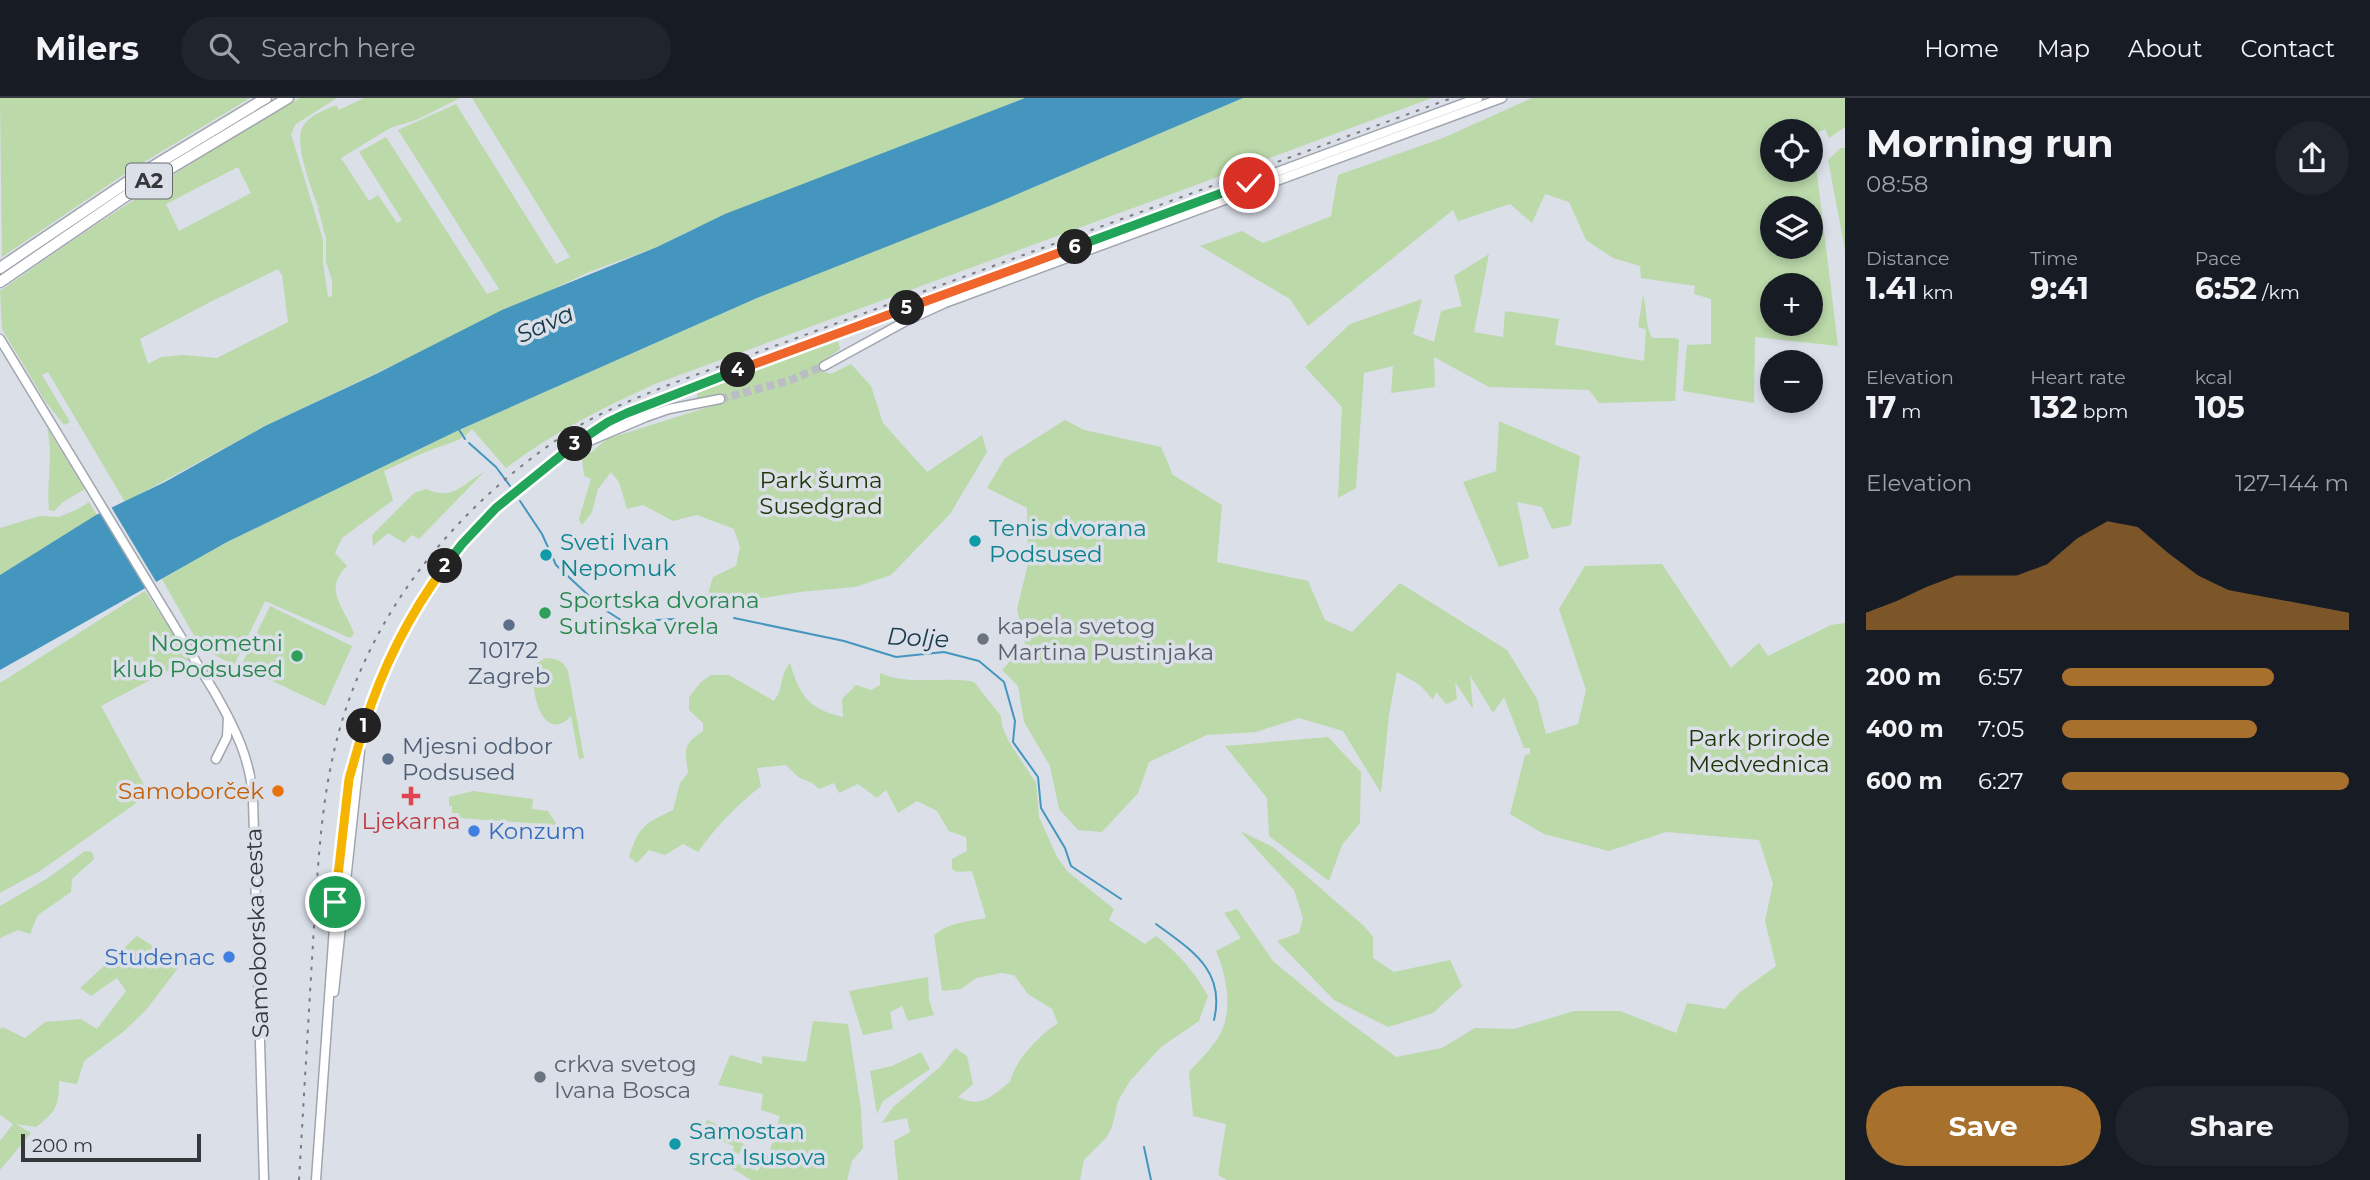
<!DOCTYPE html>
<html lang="en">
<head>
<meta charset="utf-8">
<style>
  body { margin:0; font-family:Montserrat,sans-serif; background:#20242c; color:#f1f3f6; height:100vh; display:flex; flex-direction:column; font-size:26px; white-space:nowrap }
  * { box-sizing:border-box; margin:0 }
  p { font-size:23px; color:#9ea1a6 }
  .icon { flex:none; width:38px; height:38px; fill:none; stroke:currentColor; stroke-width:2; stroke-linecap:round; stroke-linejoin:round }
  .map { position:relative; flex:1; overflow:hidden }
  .drawer { display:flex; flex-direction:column; background:#171b24; width:525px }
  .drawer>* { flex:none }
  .fabs { position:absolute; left:1760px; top:21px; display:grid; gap:14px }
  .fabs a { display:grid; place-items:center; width:63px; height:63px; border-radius:50%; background:#171b24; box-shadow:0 4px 10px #0003; font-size:35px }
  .scale { position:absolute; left:21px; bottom:18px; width:180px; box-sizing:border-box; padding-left:7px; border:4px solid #36373b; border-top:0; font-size:19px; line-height:24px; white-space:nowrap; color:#36373b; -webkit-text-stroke:5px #dbdfe8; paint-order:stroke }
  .pin { position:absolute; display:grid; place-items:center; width:60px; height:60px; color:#fff; margin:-30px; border:4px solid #fff; border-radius:50%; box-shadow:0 2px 7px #0007 }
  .km { position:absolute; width:35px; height:35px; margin:-18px; border-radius:50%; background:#222; color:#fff; font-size:19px; line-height:35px; text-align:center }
  .round { display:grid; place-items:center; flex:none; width:74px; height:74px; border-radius:37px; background:#20242c }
  .head { display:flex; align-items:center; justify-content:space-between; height:119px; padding:0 21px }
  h1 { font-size:38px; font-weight:700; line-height:52px }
  .stats { display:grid; grid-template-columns:repeat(3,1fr); gap:10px; height:119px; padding:7px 21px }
  .stats div { display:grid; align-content:center }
  .stats b { font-size:30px; font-weight:700 }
  .stats small { font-size:19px; font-weight:400 }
  .stats p { font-size:19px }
  .chart { height:196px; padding:14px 21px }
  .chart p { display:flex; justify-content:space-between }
  .chart svg { width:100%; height:126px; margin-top:7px; fill:#a7702c; opacity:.7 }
  .primary-button { display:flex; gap:14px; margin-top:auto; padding:14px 21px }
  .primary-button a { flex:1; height:80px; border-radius:42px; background:#a7702c; color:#fff; font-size:28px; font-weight:700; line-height:80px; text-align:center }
  .primary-button a+a { background:#20242c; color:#f1f3f6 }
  ul { padding:0 21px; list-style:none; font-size:23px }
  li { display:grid; grid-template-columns:112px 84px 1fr; align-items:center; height:52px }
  li i { height:18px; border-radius:9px; background:#a7702c }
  header { display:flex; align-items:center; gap:42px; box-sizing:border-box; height:98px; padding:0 35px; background:#171b24; border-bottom:2px solid #363941 }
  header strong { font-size:33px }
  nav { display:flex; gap:38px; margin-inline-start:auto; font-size:24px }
  .search { width:490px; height:63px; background:#20242c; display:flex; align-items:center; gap:18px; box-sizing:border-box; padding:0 24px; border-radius:38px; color:#9ea1a6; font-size:26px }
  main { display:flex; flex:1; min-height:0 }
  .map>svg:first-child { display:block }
</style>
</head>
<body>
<header>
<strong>Milers</strong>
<div class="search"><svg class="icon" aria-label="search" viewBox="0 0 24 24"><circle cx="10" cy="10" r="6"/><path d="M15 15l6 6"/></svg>Search here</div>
<nav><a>Home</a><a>Map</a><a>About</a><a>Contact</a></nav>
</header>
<main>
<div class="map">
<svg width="1845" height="1082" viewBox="0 0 1845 1082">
  <rect width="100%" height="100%" fill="#dbdfe8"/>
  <path fill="#bbd9a9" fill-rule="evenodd" d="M 0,0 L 250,0 L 126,75 L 2,159 Z
    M 300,0 L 337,0 L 296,26 L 291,36 L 323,142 L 323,164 L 328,199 L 332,198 L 332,182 L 326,164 L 326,141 L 318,110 L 322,108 L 318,109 C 312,91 293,44 303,28 C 310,17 325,12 336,7 L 339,12 L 364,0 L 460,0 L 416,22 L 390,30 L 341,60 L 369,103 L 378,97 L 397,125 L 402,122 L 359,54 L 386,39 L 487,196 L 499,191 L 398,32 L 456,6 L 556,166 L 570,159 L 472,0 L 1025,0 L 693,131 L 657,149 L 589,174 L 265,328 L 125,404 L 48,274 L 42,277 L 70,324 L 64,327 L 45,303 L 2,231 L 0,193 C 97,124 197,60 300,0 ZM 238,69 L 251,95 L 179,133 L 166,106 ZM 278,171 L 282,177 L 288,224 L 217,260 L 183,257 L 161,259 L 148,266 L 140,241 L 210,204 Z
    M 1243,0 L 1432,0 L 655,286 C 602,310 552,335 506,370 L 472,331 C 459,345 448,345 431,352 C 415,358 400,366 384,373 L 393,402 L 342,440 L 335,455 L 347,468 C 322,493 345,509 354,536 L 350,540 L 265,503 L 234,567 L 201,550 L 162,481 L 227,444 L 459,332 L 757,200 L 992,107 Z
    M 1532,0 L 1845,0 L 1845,29 L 1829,40 L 1825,31 L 1811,38 L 1811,33 L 1773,33 L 1773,72 L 1811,72 L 1811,39 L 1816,49 L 1814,51 L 1838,248 L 1755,239 L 1754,305 L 1683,293 L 1687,247 L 1711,246 L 1711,201 L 1694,196 L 1695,188 L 1641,180 L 1640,168 L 1613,160 L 1586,142 L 1569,104 L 1545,96 L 1532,125 L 1510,106 L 1458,123 L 1453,112 L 1308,228 L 1290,201 L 1200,148 L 1242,133 L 1263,145 L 1331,118 L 1338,77 L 1443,40 ZM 1811,110 L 1811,149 L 1773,149 L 1773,110 ZM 1773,187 L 1811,187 L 1811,226 L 1773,226 Z
    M 1841,50 L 1845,50 L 1845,152 L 1828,62 Z
    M 1489,156 L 1474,234 L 1503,239 L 1505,213 L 1559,221 L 1555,247 L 1644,263 L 1646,231 L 1638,229 L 1643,197 C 1647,210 1645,228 1652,240 L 1675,240 L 1679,242 L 1675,303 L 1599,305 L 1589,292 L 1489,289 L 1434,259 L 1435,289 L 1391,295 L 1393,268 L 1364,275 L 1356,390 L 1338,400 L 1342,309 L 1305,269 L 1350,226 L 1422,201 L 1413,236 L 1434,244 L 1441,213 L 1462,208 L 1454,178 Z
    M 837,239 L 840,251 L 823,263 L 822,268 L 824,274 L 831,276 L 851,266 L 871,288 L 883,325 L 927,374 L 982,337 L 987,354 L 950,416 L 891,477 L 855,489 L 800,494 L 732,505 L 709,504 L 707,499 L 713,479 L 736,468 L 740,449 L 734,431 L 697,417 L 673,423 L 643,407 L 627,411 L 619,384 L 611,374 L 598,391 L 592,414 L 582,427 L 579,421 L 591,381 L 584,378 L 582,362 L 607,341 L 721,305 L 722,297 L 697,301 L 697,291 Z
    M 1065,322 L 1084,332 L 1161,349 L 1173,377 L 1222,407 L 1217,464 L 1308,483 L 1325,522 L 1352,534 L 1400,485 L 1507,552 L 1537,601 L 1546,636 L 1578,626 L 1586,592 L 1559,511 L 1585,468 L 1662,466 L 1731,570 L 1759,545 L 1768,558 L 1831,527 L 1845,525 L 1845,1082 L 1227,1082 L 1218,1077 L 1226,1026 L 1193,1018 L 1189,974 C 1199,963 1210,952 1218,940 C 1234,915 1227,878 1216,853 L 1241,840 L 1224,815 L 1237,811 L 1273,863 L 1327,908 L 1396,959 L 1442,950 L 1475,930 L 1514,931 L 1574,913 L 1620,913 L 1676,935 L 1687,905 L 1725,911 L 1739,895 L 1776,868 L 1765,823 L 1773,786 L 1759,742 L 1666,734 L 1609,753 L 1544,736 L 1510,716 L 1525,657 L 1530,656 L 1530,650 L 1524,650 L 1504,599 L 1493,615 L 1470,577 L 1473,611 L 1455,584 L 1457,601 L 1446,606 L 1436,594 L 1433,602 L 1420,587 L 1397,574 L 1389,617 L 1381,695 L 1343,633 L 1299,620 L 1256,634 L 1207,637 L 1149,664 L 1138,695 L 1102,734 L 1078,732 L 1059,711 L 1050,668 L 1024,624 L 1018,588 L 1002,572 L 1025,547 L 1017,511 L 1028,466 L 1027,410 L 987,390 L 1005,360 Z
    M 1499,323 L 1580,358 L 1571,427 L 1552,431 L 1542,409 L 1517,404 L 1529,460 L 1499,469 L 1463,384 L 1496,373 Z
    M 47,330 L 85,391 L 63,404 L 54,413 L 49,412 C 46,384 54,357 47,330 Z
    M 484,374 L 419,441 L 412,437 L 404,445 L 388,435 L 373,448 L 372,437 L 414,395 L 426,391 C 454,403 461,387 484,374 Z
    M 89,404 L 97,417 L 0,477 L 0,430 L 40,418 L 59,419 L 78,411 Z
    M 145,493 L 190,561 L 101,608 L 149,696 L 40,773 L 0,795 L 0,585 Z
    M 270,508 L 352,548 L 325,608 L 241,568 Z
    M 545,560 C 556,560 564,563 568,573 L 584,660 L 579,661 L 571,618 C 542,649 527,586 536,566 Z
    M 790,565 C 800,598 808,611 843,619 L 842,601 L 856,587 L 871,592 L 880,587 L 880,575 C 908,588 944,578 974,584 L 1001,618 L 1002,628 L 1009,644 L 1036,685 L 1039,719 L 1057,759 L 1068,774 L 1114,811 L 1109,822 L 1145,846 L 1156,838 C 1178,855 1194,873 1208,898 L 1199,923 L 1161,949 L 1130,983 L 1118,1003 L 1112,1029 L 1106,1040 L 1084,1062 L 1080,1082 L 898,1082 L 894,1043 L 910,1034 L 907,1020 L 882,1025 L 893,1009 L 940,969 L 955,950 L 967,958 L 973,986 L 958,999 C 982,1011 991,998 1010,984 C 1015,962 1040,937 1058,925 L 1052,911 L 1028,896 L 1014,877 L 1001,875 L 976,880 L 961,891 L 942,893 L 934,837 C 950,824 966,824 986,820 L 972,773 L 957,774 L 952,771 L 952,761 L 967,753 L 966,739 L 949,733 L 937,713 L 917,703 L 898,715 L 886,692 L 877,700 L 858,686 L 839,695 L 834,685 L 819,691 L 812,685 L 798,679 L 786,667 L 757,670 L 761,688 C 737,707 716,728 698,754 L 683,746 L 665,757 L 649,752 L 637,765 L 629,759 C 639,728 644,726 673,712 L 680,685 L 688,675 C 685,651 682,647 703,633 L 703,625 L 689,612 L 689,599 L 701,584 L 711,577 L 729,577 L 774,603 C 785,588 778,580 790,565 Z
    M 1328,639 L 1361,674 L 1360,725 L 1342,747 L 1329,783 L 1269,738 L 1267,700 L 1225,648 Z
    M 473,693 L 533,701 L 532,711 L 548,713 L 557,727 L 459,720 L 459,715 L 452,715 L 452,708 L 449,708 L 449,699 Z
    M 1240,733 L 1273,749 L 1364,828 L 1373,839 L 1373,860 L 1394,874 L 1450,862 L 1462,888 L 1433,915 L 1388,929 L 1334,902 L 1277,843 L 1299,835 L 1303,820 L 1294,792 Z
    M 85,753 L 92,754 L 94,761 L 72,781 L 71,794 L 38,817 L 30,836 L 18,832 L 0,840 L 0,808 L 48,780 Z
    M 137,838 L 181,866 L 146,912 L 123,934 L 84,963 L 77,986 L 59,983 C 59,1008 56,1014 36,1029 L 16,1026 L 31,1035 L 0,1072 L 0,1043 L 13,1026 L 0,1017 L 0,931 L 2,929 L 25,940 L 45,924 L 81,921 L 97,931 L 126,893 L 117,880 L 91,898 L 80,890 Z
    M 928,879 L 929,902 L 934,917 L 908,923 L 902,908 L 890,914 L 893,931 L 863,937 L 849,893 Z
    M 813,923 L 848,926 L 861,1011 L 863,1050 L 852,1063 L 847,1082 L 751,1082 L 727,1067 L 729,1063 L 758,1073 L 769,1055 L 780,1018 L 761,1012 L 763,996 L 718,987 L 730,957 L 762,966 L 762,958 L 806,964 Z
    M 921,954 L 930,971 L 883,1003 L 877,1016 L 870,973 L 892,968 Z
    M 707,1022 L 741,1036 L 740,1044 L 744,1046 L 739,1056 L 733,1053 L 734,1048 L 702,1035 Z"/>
  <path fill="#4496be" d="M 1025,0 L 1243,0 L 992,107 L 757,200 L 459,332 L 227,444 L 0,572 L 0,477 L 96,417 L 165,384 L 265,328 L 378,275 L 502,212 L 657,149 L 725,116 Z"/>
  <path fill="#dbdfe8" d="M 110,407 L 158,487 L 147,493 L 98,412 Z"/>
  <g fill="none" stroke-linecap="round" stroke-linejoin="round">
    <path stroke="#4496be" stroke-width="2" d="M 458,330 L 465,341
      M 469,345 L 496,369 L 510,388
      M 520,403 L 542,436 L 556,467 L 602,510 L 624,524 L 674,521
      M 734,520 L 844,543 L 896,559 L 944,554 L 979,563 L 1004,584 L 1015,623 L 1013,644 L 1038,679 L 1041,710 L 1065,750 L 1071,768 L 1121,801
      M 1156,826 C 1191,852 1226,872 1214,922
      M 1144,1049 L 1151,1082"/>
    <path stroke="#babdc5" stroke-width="8" stroke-dasharray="8 4" stroke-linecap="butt" d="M 720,301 L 788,283 L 824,268"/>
    <defs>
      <path id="secondary" d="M 0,241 L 215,595 C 235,630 251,662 253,702 L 264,1082
        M 824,268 L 908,222 L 945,205 L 1502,0
        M 573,350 L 646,319 L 669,311 L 720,301
        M 216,661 L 227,639 L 228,619
        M 334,894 L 360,653
        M 316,1082 L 339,759 L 352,668 L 375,596 L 394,552 L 411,519 L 448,463 L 496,410 L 579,342 L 627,315 L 790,253 L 1478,0"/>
      <path id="highway" d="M 0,170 L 129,83 L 266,0
        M 0,184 L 136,91 L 288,0"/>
    </defs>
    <use href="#secondary" stroke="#a1a5ae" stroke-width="11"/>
    <use href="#highway" stroke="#a1a5ae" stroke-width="13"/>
    <use href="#secondary" stroke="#fff" stroke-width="8"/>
    <use href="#highway" stroke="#fff" stroke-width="10"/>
    <path stroke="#7a7c82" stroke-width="2" stroke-dasharray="3.5 7" stroke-linecap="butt" d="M 299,1082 C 304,997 309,912 314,828 C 318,768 321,707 335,649 C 366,519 452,413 561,339 C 595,316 634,301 671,286 L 1452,0"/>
  </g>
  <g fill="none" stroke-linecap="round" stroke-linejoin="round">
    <defs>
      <path id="split-1" d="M 335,804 L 349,681 L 364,628"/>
      <path id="split-2" d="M 364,628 C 382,570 409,517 445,468"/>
      <path id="split-3" d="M 445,468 L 462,446 L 496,410 L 575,346"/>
      <path id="split-4" d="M 575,346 L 608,324 L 627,315 L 738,272"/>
      <path id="split-5" d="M 738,272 L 907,210"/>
      <path id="split-6" d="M 907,210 L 1075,149"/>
      <path id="split-7" d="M 1075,149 L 1249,85"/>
    </defs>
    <use href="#split-1" stroke="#fff" stroke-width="14"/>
    <use href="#split-2" stroke="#fff" stroke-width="14"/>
    <use href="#split-3" stroke="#fff" stroke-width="14"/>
    <use href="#split-4" stroke="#fff" stroke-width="14"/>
    <use href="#split-5" stroke="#fff" stroke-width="14"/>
    <use href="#split-6" stroke="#fff" stroke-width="14"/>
    <use href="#split-7" stroke="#fff" stroke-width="14"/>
    <use href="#split-1" stroke="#f5b400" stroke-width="9"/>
    <use href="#split-2" stroke="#f5b400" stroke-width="9"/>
    <use href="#split-3" stroke="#22a559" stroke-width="9"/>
    <use href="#split-4" stroke="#22a559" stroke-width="9"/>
    <use href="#split-5" stroke="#f0652b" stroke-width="9"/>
    <use href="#split-6" stroke="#f0652b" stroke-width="9"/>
    <use href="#split-7" stroke="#22a559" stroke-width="9"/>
  </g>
  <g fill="#0f9aa8" stroke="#dbdfe8" stroke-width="2.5">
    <circle cx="975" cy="443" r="7"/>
    <circle cx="546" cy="457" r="7"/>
    <circle cx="675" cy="1046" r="7"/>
  </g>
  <g fill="#2e9e5b" stroke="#dbdfe8" stroke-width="2.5">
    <circle cx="545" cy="515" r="7"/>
    <circle cx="297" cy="558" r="7"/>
  </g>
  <g fill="#5c6f8a" stroke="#dbdfe8" stroke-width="2.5">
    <circle cx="509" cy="527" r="7"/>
    <circle cx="388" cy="661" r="7"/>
  </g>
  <g fill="#6b7280" stroke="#dbdfe8" stroke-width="2.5">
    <circle cx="983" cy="541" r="7"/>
    <circle cx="540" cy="979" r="7"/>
  </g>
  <circle fill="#e8710a" stroke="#dbdfe8" stroke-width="2.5" cx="278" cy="693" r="7"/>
  <path fill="#e0444e" stroke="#dbdfe8" stroke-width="2.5" d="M407.5 687.5h7v7h7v7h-7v7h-7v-7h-7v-7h7z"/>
  <g fill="#3f7fe0" stroke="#dbdfe8" stroke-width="2.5">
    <circle cx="474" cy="733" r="7"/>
    <circle cx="229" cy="859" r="7"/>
  </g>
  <g text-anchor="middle" stroke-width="7" stroke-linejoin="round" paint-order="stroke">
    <rect fill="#dbdfe8" stroke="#68696f" stroke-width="2" x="126" y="65.5" width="46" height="35" rx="5"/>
    <g font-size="21" font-weight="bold" fill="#36373b">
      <text x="149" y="90">A2</text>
    </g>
    <g font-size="23" fill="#1d3607" stroke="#dbdfe8">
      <text x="821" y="390">Park šuma<tspan x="821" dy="26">Susedgrad</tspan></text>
      <text x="1759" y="648">Park prirode<tspan x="1759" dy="26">Medvednica</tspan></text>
    </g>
    <g font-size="23" fill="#0d838f" stroke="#dbdfe8" text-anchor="start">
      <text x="989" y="438">Tenis dvorana<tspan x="989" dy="26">Podsused</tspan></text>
      <text x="560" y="452">Sveti Ivan<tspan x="560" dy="26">Nepomuk</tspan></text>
      <text x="689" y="1041">Samostan<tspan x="689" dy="26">srca Isusova</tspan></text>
    </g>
    <g font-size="23" fill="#27864d" stroke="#dbdfe8" text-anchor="start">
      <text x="559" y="510">Sportska dvorana<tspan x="559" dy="26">Sutinska vrela</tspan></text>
      <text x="283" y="553" text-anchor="end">Nogometni<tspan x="283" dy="26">klub Podsused</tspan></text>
    </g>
    <g font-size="23" fill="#5b616d" stroke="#dbdfe8" text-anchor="start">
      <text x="997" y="536">kapela svetog<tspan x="997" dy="26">Martina Pustinjaka</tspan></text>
      <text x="554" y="974">crkva svetog<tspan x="554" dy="26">Ivana Bosca</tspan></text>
    </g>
    <g font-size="23" fill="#4e5e75" stroke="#dbdfe8">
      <text x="509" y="560">10172<tspan x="509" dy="26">Zagreb</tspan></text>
      <text x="402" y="656" text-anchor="start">Mjesni odbor<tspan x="402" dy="26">Podsused</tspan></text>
    </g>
    <g font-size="23" fill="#c56008" stroke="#dbdfe8" text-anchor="end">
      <text x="264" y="701">Samoborček</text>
    </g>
    <g font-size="23" fill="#be3a42" stroke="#dbdfe8">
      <text x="411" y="731">Ljekarna</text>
    </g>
    <g font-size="23" fill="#366cbe" stroke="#dbdfe8" text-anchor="start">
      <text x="488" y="741">Konzum</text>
      <text x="215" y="867" text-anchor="end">Studenac</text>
    </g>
    <g font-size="23" fill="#36373b" stroke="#dbdfe8">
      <text transform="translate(257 835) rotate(-92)" y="8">Samoborska cesta</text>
    </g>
    <g font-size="24" font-style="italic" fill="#163a4c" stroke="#dbdfe8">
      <text transform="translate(545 226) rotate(-24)" y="8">Sava</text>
      <text transform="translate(918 540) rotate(3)" y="8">Dolje</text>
    </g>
  </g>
</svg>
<div class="fabs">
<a><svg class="icon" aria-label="locate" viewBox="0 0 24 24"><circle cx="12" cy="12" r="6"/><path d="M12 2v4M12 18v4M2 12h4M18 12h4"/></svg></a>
<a><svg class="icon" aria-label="layers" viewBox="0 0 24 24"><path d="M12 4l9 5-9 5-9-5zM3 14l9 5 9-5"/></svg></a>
<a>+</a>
<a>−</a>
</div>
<div class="scale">200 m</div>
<div class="pin" style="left:335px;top:804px;background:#1e9e55"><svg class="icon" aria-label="arrive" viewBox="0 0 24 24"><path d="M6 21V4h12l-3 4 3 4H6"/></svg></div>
<div class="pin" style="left:1249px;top:85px;background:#d93025"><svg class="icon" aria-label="check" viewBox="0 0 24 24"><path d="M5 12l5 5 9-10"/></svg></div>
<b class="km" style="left:364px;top:628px">1</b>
<b class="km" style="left:445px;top:468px">2</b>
<b class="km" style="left:575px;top:346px">3</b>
<b class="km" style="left:738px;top:272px">4</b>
<b class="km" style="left:907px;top:210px">5</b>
<b class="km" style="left:1075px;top:149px">6</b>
</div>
<section class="drawer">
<div class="head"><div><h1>Morning run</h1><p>08:58</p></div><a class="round"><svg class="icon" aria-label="share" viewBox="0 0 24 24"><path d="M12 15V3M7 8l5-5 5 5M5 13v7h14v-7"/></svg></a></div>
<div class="stats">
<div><p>Distance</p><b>1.41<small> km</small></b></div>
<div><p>Time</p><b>9:41</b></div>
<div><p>Pace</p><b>6:52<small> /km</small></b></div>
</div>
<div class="stats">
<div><p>Elevation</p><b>17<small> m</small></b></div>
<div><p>Heart rate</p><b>132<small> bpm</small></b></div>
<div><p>kcal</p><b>105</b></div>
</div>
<div class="chart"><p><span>Elevation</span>127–144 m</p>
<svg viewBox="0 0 160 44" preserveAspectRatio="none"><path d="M0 44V38L10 34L20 29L30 25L40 25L50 25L60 21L70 12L80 6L90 8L100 17L110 25L120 30L130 32L140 34L150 36L160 38V44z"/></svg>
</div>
<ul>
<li><b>200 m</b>6:57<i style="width:74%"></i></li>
<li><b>400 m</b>7:05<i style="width:68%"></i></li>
<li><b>600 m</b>6:27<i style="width:100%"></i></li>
</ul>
<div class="primary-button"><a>Save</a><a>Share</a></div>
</section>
</main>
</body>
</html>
